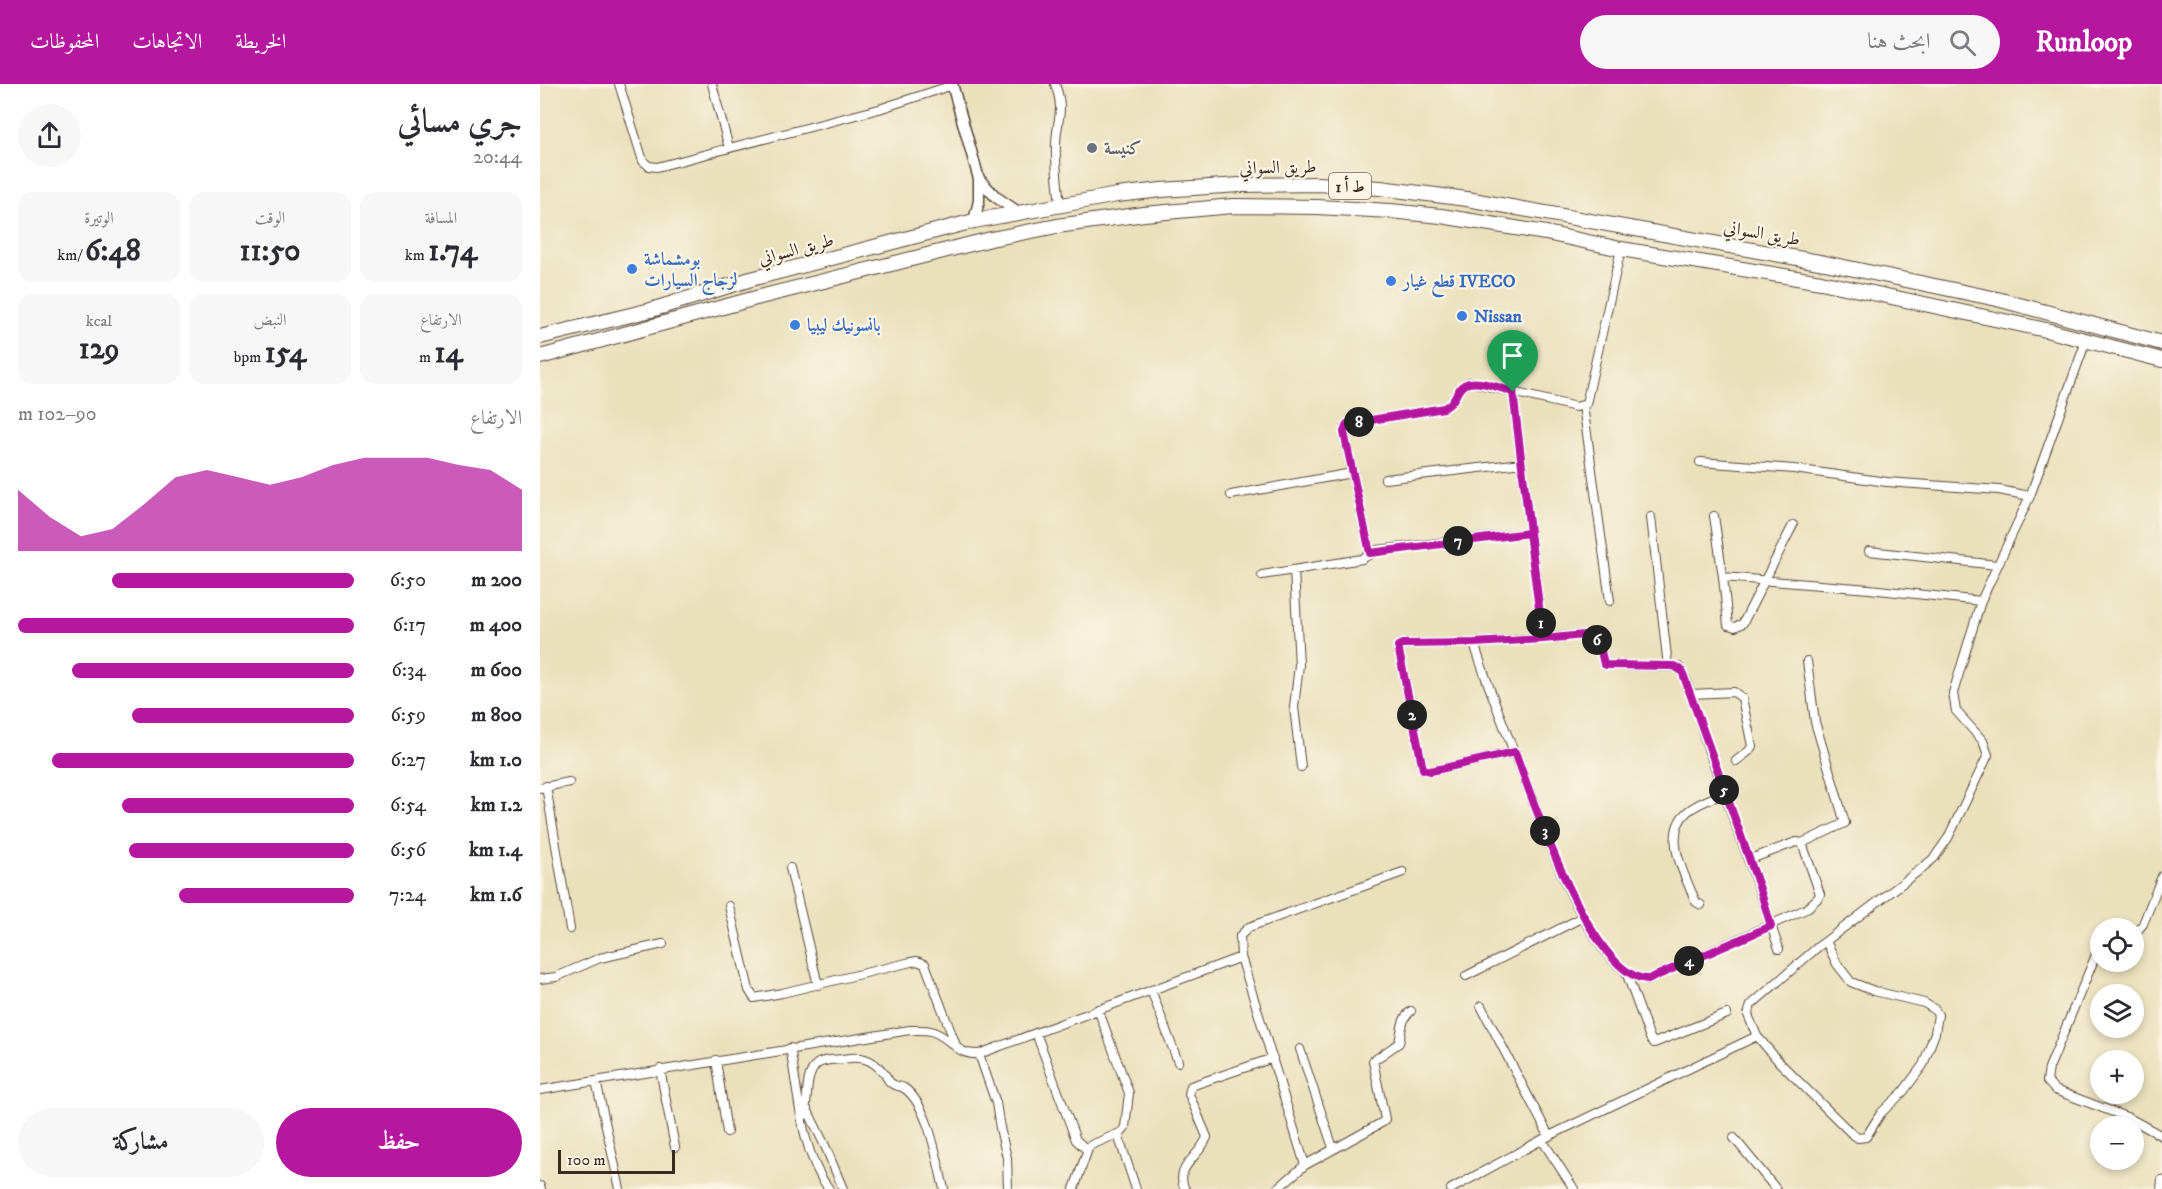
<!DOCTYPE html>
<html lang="ar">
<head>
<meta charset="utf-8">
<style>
  body { margin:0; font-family:"IM FELL DW Pica",Amiri,serif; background:#f7f7f7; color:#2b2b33; direction:rtl; height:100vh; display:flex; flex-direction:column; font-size:22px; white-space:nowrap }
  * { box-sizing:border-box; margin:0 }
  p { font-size:20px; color:#7c7c81 }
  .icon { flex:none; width:33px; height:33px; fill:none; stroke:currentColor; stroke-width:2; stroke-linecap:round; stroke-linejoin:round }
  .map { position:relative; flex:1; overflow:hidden; direction:ltr }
  .details { display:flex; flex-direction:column; background:#fff; width:540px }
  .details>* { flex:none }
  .tools { position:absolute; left:1550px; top:834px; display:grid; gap:12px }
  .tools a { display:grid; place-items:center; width:54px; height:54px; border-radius:50%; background:#fff; box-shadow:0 3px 9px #0003; font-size:30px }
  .scale { position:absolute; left:18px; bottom:15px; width:117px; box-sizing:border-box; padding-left:6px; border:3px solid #3b2a1e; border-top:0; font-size:16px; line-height:21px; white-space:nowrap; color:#3b2a1e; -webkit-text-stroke:4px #fcf5e5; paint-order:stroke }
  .pin { position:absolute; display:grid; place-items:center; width:51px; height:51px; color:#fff; margin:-62px -26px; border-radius:50% 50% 50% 0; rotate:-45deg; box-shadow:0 0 6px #0007 }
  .pin .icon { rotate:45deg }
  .km { position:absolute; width:30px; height:30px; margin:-15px; border-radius:50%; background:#222; color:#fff; font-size:16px; line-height:30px; text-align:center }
  .round { display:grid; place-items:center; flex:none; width:63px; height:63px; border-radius:32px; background:#f7f7f7 }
  .headline { display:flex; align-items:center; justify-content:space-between; height:102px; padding:0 18px }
  h1 { font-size:33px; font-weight:800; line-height:45px }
  .stats { display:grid; grid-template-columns:repeat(3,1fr); gap:9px; height:102px; padding:6px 18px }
  .stats div { display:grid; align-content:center; border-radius:15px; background:#f7f7f7; text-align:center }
  .stats b { font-size:30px; font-weight:800 }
  .stats small { font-size:16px; font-weight:400 }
  .stats p { font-size:16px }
  .chart { height:168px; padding:12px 18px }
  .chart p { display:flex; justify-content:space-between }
  .chart svg { width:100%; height:108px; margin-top:6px; fill:#b5179e; opacity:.7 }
  .button { display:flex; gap:12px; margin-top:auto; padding:12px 18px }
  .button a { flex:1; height:69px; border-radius:36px; background:#b5179e; color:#fff; font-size:24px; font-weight:800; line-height:69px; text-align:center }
  .button a+a { background:#f7f7f7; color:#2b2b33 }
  ul { padding:0 18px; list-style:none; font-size:20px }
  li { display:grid; grid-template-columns:96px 72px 1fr; align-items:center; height:45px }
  li i { height:15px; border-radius:8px; background:#b5179e }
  header { display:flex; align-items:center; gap:36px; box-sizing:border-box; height:84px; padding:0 30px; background:#b5179e; color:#fff }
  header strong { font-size:28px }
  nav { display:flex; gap:33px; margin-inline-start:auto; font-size:21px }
  .search { width:420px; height:54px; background:#f7f7f7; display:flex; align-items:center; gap:15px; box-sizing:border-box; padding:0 21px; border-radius:33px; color:#7c7c81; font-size:22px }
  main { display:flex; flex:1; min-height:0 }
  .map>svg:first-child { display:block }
</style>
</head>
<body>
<header>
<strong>Runloop</strong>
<div class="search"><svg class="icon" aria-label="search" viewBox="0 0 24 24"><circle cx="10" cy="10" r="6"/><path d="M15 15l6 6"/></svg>ابحث هنا</div>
<nav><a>الخريطة</a><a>الاتجاهات</a><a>المحفوظات</a></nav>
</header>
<main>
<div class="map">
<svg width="1622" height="1105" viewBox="0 0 1622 1105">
  <rect width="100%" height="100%" fill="#fcf5e5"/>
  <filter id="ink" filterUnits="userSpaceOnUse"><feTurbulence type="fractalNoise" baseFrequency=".0167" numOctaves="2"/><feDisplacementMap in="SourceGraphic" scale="12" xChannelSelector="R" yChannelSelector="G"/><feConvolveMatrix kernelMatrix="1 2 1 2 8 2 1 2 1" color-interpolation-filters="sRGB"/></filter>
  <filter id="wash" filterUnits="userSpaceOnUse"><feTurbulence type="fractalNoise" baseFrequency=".008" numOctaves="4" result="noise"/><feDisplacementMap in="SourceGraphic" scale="24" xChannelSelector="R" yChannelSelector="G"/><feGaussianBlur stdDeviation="1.35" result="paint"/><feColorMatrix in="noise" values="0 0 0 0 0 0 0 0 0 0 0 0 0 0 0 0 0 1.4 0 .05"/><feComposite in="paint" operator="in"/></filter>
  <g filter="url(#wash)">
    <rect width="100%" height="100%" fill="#e9e0bc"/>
  </g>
  <g filter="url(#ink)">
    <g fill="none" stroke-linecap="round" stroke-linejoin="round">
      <defs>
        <path id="street" d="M 79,0 L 103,77 L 109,82 L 117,83 L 339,25 L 413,1
          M 172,0 L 189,64
          M 515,0 C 525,28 517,33 516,60 C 515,80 518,100 520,121
          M 973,308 L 1003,555
          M 1043,321 L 1070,517
          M 1160,378 L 1254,385 L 1347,398 L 1459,406 L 1490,412
          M 845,395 L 982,379
          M 691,411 L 812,389
          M 1174,432 L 1183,493 L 1329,505 L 1441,517
          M 1111,433 L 1128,582
          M 1329,467 L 1457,481
          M 830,469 L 805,353 L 805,344 L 807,340 L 904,324 C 916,317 916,303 930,298 L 1036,323 L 1046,320 L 1081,165
          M 754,486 L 759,581 L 754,623 L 761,683
          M 722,491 L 822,475 L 837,466 L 989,449
          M 1183,493 L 1188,541 L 1195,543 L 1203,539 L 1253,441
          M 934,559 C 950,610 971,659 990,709 C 1006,750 1024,803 1047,840 C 1060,861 1081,895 1109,895 L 1266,825 L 1278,814 L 1280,810 L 1262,759
          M 1151,610 L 1194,608 L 1202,614 L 1212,662 L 1209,667 L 1196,677
          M 975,668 L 891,687 L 883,685 L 858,562 L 862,560 L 934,559 L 1044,551 C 1061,554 1061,565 1064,580 L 1066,581 L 1139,583 L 1146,595 L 1168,664 L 1219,805 L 1239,865
          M 6,702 L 30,845
          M 0,704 L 29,698
          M 1208,776 L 1256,758 L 1262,759 L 1305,739 L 1275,638 L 1267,577
          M 250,784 L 278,901
          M 1161,821 L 1156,818 C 1146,794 1121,751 1147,728 C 1157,719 1173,714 1185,709
          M 189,822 L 209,906 L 214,914 L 242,909 L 371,878 L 377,877 L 385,880 L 417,964
          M 1593,852 L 1603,840 L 1622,792
          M 1286,857 L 1297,880 L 1311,898 L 1334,907 L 1384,919 L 1394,925 L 1398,931 L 1395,949 L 1383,981 L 1363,1008 L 1341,1029 L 1326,1053 L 1318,1054 L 1311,1049 L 1240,979 L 1217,952 L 1208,931 L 1211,921 L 1279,862 L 1286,857 L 1381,785 L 1394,774 L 1408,754 L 1448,671 L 1443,657 L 1416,627 L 1413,609 L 1441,517 L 1490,412 L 1546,257
          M 1560,861 L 1509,984 L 1507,997 L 1515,1006 L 1589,1034 L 1622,1052
          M 1086,888 L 1110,954 L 1114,959 L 1187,930
          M 926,892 L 1043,833
          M 0,895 L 16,893 L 60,874 L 123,860
          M 611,906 L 638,978
          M 941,922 L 1009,1052
          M 496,949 L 536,1056 L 547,1066
          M 250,964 C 259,1010 260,1067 289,1105
          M 760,965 L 793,1064
          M 439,970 L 456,1019 L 460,1044 L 467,1074 L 468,1105
          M 176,976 L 187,1048
          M 120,985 L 135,1063
          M 56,997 L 80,1105
          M 0,1006 L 370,946 C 380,946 389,945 398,950 C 415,959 418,971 439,970 L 701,873
          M 267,1025 L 286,1064 L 303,1105
          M 263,1033 C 270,1017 263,995 276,981 C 282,975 295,976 303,975 C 321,972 331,974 343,988 C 346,991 348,997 351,999 C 354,1002 360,1002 364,1004 C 389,1021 397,1077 404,1105
          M 578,1051 L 596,1105
          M 1194,1054 L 1236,1105
          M 1002,1056 L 1034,1105
          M 765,1081 L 843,1038 L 845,1035 L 833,977 L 859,959 C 862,946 861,935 871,927
          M 0,1102 L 1,1105
          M 534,1105 L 549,1062 L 582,1048 L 585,1043 L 589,1009 L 558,925
          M 645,1105 C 633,1083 661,1072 667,1053 L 649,1010 L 651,1002 L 733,974
          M 737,1105 L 765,1081 L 701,873 L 700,852 L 709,843 L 863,788
          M 911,1105 L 1009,1052 L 1217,952
          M 1621,1105 L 1622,1096"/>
        <path id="secondary" d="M 412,0 L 439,95 L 439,117 L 434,137
          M 439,95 L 456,113 L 478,128"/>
        <path id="highway" d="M 0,253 L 111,226 L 211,195 L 434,137 L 577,111 L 621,106 L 700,101 L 778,100 L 840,104 L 927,115 L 1285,179 L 1457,215 L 1622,259
          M 0,273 L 216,214 L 451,155 L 517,142 L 604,130 L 693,122 L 777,123 L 850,127 L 901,132 L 1006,149 L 1081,165 L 1281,198 L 1506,246 L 1622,276"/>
      </defs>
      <use href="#street" stroke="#554536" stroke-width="10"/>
      <use href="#secondary" stroke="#554536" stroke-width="13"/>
      <use href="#highway" stroke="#554536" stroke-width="16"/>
      <use href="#street" stroke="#fff" stroke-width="8"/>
      <use href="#secondary" stroke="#fff" stroke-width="10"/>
      <use href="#highway" stroke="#fff" stroke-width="14"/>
    </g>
  </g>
  <g fill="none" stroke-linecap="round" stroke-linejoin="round" filter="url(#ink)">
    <defs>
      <path id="route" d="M 973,308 L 1003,555 L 934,559 L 862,560 L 858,562 L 883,685 L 891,687 L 975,668 C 993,716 1052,897 1109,895 L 1231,842 L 1220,805 L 1142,587 L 1134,582 L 1066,581 L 1064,580 L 1059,559 L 1056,555 L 1044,551 L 1003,555 L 989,449 L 830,469 L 805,353 L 804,348 L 807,340 L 904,324 C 913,319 914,314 919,306 C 928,290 959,304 973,308"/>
    </defs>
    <use href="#route" stroke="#fff" stroke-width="12"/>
    <use href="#route" stroke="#b5179e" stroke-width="8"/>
  </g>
  <circle fill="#6b7280" stroke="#fcf5e5" stroke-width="2" cx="552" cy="64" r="6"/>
  <g fill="#3f7fe0" stroke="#fcf5e5" stroke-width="2">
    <circle cx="92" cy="185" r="6"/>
    <circle cx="851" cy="197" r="6"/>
    <circle cx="922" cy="232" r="6"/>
    <circle cx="255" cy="241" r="6"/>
  </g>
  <g text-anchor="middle" stroke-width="4.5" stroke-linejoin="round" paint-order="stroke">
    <rect fill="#fcf5e5" stroke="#75675a" stroke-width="1.5" x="789" y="89" width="42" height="26" rx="4.5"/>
    <g font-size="16" font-weight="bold" fill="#3b2a1e">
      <text x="810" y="108">ط أ 1</text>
    </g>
    <g font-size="18" font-weight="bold" fill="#5b616d" stroke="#fcf5e5" text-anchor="start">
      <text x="564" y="70">كنيسة</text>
    </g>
    <g font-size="18" fill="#3b2a1e" stroke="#fcf5e5">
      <text transform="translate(738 83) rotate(-1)" y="6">طريق السواني</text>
      <text transform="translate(1222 149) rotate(10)" y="6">طريق السواني</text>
      <text transform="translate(256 165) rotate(-15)" y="6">طريق السواني</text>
    </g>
    <g font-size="18" font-weight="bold" fill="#366cbe" stroke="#fcf5e5" text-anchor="start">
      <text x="104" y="181">بومشماشة<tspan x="104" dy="21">لزجاج السيارات</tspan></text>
      <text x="863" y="203">قطع غيار IVECO</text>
      <text x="934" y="238">Nissan</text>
      <text x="267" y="247">بانسونيك ليبيا</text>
    </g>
  </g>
</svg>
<div class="tools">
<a><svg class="icon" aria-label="locate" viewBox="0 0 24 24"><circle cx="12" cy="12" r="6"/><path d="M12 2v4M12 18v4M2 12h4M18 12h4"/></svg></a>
<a><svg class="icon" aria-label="layers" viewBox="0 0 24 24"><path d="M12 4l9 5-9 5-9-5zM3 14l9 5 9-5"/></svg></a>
<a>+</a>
<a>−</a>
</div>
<div class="scale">100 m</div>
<div class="pin" style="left:973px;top:308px;background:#1e9e55"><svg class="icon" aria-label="arrive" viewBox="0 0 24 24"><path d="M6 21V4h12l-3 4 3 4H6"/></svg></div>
<b class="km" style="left:1001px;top:539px">1</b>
<b class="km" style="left:872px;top:631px">2</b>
<b class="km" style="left:1005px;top:747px">3</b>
<b class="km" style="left:1149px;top:877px">4</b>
<b class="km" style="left:1184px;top:706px">5</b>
<b class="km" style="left:1057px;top:556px">6</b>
<b class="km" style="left:918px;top:457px">7</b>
<b class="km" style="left:819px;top:338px">8</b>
</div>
<section class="details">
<div class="headline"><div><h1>جري مسائي</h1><p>20:44</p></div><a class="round"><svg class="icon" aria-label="share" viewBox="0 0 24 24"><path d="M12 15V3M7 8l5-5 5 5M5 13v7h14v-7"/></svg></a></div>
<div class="stats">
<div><p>المسافة</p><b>1.74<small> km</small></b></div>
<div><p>الوقت</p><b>11:50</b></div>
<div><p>الوتيرة</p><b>6:48<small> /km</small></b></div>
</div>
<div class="stats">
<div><p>الارتفاع</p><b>14<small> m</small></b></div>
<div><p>النبض</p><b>154<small> bpm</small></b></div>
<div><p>kcal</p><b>129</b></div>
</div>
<div class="chart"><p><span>الارتفاع</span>90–102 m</p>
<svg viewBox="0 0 160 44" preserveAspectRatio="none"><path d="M0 44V19L10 30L20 38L30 35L40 25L50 14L60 11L70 14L80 17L90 14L100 9L110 6L120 6L130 6L140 9L150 11L160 19V44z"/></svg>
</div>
<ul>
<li><b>200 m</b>6:50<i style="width:72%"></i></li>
<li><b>400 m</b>6:17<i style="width:100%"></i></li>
<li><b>600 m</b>6:34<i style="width:84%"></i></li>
<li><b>800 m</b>6:59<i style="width:66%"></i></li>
<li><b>1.0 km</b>6:27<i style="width:90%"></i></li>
<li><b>1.2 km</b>6:54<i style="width:69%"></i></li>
<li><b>1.4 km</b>6:56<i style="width:67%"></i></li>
<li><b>1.6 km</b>7:24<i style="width:52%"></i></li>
</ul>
<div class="button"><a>حفظ</a><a>مشاركة</a></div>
</section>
</main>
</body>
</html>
